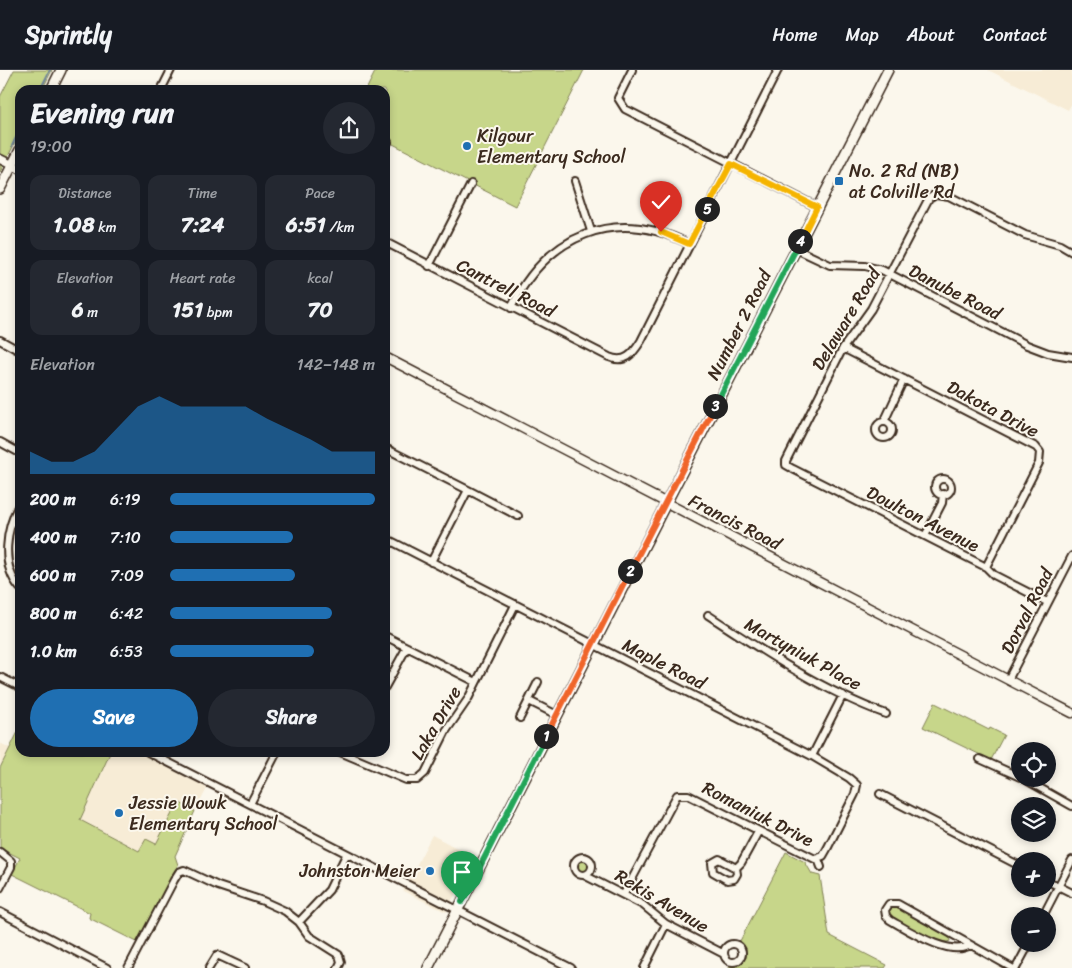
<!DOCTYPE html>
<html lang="en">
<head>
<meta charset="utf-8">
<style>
  body { margin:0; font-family:Sriracha,sans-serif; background:#242831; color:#f1f3f6; height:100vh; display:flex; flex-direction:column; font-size:19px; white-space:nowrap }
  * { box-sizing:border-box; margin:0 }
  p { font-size:16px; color:#9ea1a6 }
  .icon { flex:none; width:28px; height:28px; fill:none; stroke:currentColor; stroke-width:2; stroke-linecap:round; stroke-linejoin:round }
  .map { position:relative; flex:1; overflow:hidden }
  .side { position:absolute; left:15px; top:15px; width:375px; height:672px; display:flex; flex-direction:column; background:#171b24; border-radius:15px; box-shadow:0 2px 8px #0003 }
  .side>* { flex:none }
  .buttons { position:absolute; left:1011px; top:672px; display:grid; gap:10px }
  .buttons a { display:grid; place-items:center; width:45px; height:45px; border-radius:50%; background:#171b24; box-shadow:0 2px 8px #0003; font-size:25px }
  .pin { position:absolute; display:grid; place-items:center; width:42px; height:42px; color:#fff; margin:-51px -21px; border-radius:50% 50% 50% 0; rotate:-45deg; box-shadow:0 0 5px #0007 }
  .pin .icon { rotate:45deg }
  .km { position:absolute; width:25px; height:25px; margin:-12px; border-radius:50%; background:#222; color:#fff; font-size:14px; line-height:25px; text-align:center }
  .round { display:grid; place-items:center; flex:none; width:52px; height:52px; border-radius:26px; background:#242831 }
  .head { display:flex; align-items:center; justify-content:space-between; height:85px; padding:0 15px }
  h1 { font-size:28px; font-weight:800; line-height:38px }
  .metrics { display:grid; grid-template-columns:repeat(3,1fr); gap:8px; height:85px; padding:5px 15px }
  .metrics div { display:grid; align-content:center; border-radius:12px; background:#242831; text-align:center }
  .metrics b { font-size:21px; font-weight:800 }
  .metrics small { font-size:14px; font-weight:400 }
  .metrics p { font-size:14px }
  .chart { height:140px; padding:10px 15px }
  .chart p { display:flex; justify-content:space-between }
  .chart svg { width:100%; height:90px; margin-top:5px; fill:#1f6fb2; opacity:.7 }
  .cta { display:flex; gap:10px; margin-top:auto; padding:10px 15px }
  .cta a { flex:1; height:58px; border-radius:30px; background:#1f6fb2; color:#fff; font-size:20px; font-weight:800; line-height:58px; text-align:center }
  .cta a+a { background:#242831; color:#f1f3f6 }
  ul { padding:0 15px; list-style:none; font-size:16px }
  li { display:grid; grid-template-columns:80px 60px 1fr; align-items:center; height:38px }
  li i { height:12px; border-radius:6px; background:#1f6fb2 }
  header { display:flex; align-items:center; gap:30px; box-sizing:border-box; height:70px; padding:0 25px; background:#171b24; border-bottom:1px solid #363941 }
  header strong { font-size:24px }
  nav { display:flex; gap:28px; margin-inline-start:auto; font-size:18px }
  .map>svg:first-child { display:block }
</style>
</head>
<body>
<header>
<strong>Sprintly</strong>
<nav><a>Home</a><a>Map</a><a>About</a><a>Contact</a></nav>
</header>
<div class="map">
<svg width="1072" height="898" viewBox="0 0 1072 898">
  <rect width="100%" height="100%" fill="#fbf7ec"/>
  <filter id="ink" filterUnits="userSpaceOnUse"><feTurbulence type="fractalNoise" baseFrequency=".02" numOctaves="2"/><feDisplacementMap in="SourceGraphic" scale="10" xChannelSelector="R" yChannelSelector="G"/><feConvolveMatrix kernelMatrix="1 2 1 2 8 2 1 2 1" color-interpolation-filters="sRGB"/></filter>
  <g filter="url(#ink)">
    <path fill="#f7ecd6" d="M 988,0 L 1072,0 L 1072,33 L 1068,40 Z
      M 0,673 L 10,678 L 0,698 Z
      M 110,683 L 146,683 L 209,715 L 195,741 L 178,732 L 156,774 L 140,781 L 80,750 Z
      M 432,765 L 474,787 L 446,842 L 403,821 Z"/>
    <path fill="#c7d68a" stroke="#818054" d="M 14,0 L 52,0 L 42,20 L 20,20 L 20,63 L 0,102 L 0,27 Z
      M 376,0 L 584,0 L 515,136 L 385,70 L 385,20 L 366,20 Z
      M 935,633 L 989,660 L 990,658 L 1004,665 L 991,690 L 923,657 Z
      M 20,658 L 20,682 L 110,683 L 80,750 L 139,781 L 146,769 L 156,774 L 178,732 L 195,741 L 175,786 L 178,795 L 137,872 L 89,848 L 90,843 L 12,804 L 20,788 L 0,778 L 0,698 Z
      M 786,782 L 805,792 L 812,804 L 820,806 L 829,865 L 887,895 L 885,898 L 729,898 L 730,895 L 740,894 L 746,888 L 746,878 L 740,871 Z
      M577 796a6 6 0 1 1 12 0a6 6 0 1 1-12 0Z
      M 892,838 L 897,838 L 949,867 L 950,871 L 947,872 L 934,870 L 892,847 L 889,842 Z"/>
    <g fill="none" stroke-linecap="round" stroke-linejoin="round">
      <path stroke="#71859b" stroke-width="2" d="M 40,20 L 50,0
        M 12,76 L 20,59"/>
      <defs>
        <path id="minor" d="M 632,0 L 618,28 L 625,39 L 817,137
          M 161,20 L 171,0
          M 385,78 L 388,72
          M 575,111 L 591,161
          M 385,172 L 609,287 C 625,294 633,284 641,271 L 778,0
          M 796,179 L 830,195 L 865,196 L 882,200 L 1027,275 L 1048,283 L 1072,287
          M 429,196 L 471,114
          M 511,238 C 547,165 614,136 689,174
          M 0,270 L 20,281
          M 843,278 L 1036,377 L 1040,382 L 1039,393 L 986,497
          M 884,352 L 904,309
          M876 360a8 8 0 1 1 16 0a8 8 0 1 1-16 0Z
          M 0,372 L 20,383
          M 385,378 L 468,420 L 431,492
          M935 417a8 8 0 1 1 16 0a8 8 0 1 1-16 0Z
          M 468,420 L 518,446
          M 20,433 C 6,458 0,495 20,518
          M 925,466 L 942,433 L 943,424
          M 385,468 L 812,686 L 849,708 L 857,715 L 855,724 L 827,779 L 823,786 L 815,789 L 688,725 L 677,725 L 624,824
          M 1047,532 L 994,505 L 986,497 L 793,399 L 786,395 L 786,391 L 843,278 L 871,239 L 929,128 L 936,124 L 949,126 L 1025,165 L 1060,175 L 1072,182
          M 708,545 C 764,582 823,621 886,644
          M 385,566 L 476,612
          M 0,607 L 20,617
          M 1008,610 L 1072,486
          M 385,617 L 407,577
          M 529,631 L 557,645
          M 520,648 L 538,612
          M 148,682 L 571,898
          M 340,682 L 406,710 L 417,710 L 425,703 L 446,661 L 468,629 L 515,535
          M 812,686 L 843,625
          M 980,689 L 1020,707
          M 1024,709 L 1072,736
          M 880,724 L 1020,796
          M 250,734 L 277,682
          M 0,782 L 11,791 L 11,797 L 0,818
          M574 796a9 9 0 1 1 18 0a9 9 0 1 1-18 0Z
          M 719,789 L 736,798 L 737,804 L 734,809 L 727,810 L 713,802 L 712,793 Z
          M 818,789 L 821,797
          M 736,798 L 741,793 L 758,762
          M 584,805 L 643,835 L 666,854 L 724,884
          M 1048,811 L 1072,823
          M 0,842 L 107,898
          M 1043,846 L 1072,790
          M 299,852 L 329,820 L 346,785
          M724 883a9 9 0 1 1 18 0a9 9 0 1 1-18 0Z
          M 970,875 C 950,888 908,860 890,850 L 886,846 L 885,840 L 889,834 L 898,834 L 1012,898
          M 128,898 L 174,810 L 179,802 L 184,800 L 218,816 L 263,831 L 285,841 L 299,852 L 309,866 L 339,885 L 341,892 L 338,898
          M 209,898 L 217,885 L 245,898
          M 644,898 L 666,854
          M 1016,898 L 1029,874"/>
        <path id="tertiary" d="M 0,89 L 20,99
          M 385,287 L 1072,643"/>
        <path id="secondary" d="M 51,20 L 61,0
          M 0,119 L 20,80
          M 428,898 L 888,0"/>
      </defs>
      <use href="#minor" stroke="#3b2a1e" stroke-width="10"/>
      <use href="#tertiary" stroke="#3b2a1e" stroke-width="11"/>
      <use href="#secondary" stroke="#3b2a1e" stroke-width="12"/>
      <use href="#minor" stroke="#fbf7ec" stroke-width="6"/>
      <use href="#tertiary" stroke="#fbf7ec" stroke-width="8"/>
      <use href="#secondary" stroke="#fbf7ec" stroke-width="9"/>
    </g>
  </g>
  <g fill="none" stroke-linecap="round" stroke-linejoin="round" filter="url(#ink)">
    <defs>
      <path id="split-1" d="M 462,832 L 546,666"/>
      <path id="split-2" d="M 546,666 L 630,501"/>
      <path id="split-3" d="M 630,501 L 715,336"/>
      <path id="split-4" d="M 715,336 L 800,171"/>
      <path id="split-5" d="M 707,139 L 731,94 L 817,137 L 800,171"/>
      <path id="split-6" d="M 661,162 L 689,174 L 707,139"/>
    </defs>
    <use href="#split-1" stroke="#fff" stroke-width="10"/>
    <use href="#split-2" stroke="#fff" stroke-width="10"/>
    <use href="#split-3" stroke="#fff" stroke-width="10"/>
    <use href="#split-4" stroke="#fff" stroke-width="10"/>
    <use href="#split-5" stroke="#fff" stroke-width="10"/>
    <use href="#split-6" stroke="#fff" stroke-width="10"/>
    <use href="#split-1" stroke="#22a559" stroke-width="6"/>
    <use href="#split-2" stroke="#f0652b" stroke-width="6"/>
    <use href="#split-3" stroke="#f0652b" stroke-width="6"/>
    <use href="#split-4" stroke="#22a559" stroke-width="6"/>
    <use href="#split-5" stroke="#f5b400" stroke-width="6"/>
    <use href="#split-6" stroke="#f5b400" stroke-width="6"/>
  </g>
  <g fill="#1f6fb2" stroke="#fbf7ec" stroke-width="2">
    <circle cx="467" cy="76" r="5"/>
    <rect x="834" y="106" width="10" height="10" rx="2.5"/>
    <circle cx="119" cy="743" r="5"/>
    <circle cx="430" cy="801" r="5"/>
  </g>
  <g text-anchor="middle" stroke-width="4" stroke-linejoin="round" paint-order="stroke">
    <g font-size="18" fill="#3b2a1e" stroke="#fbf7ec" text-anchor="start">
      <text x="477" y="72">Kilgour<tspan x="477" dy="21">Elementary School</tspan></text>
      <text x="849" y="107">No. 2 Rd (NB)<tspan x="849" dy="21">at Colville Rd</tspan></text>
      <text x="129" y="739">Jessie Wowk<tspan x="129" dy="21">Elementary School</tspan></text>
      <text x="420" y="807" text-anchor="end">Johnston Meier</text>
    </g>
    <g font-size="18" fill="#3b2a1e" stroke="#fbf7ec">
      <text transform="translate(506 218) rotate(27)" y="6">Cantrell Road</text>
      <text transform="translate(955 222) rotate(27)" y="6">Danube Road</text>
      <text transform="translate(846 249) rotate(-59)" y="6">Delaware Road</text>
      <text transform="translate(739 255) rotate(-63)" y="6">Number 2 Road</text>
      <text transform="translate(993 339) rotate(28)" y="6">Dakota Drive</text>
      <text transform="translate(923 449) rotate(27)" y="6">Doulton Avenue</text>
      <text transform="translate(735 452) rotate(27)" y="6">Francis Road</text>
      <text transform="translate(1027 541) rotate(-63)" y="6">Dorval Road</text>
      <text transform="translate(803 584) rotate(29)" y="6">Martyniuk Place</text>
      <text transform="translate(664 594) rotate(27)" y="6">Maple Road</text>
      <text transform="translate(436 653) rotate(-60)" y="6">Laka Drive</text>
      <text transform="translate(758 744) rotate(27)" y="6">Romaniuk Drive</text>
      <text transform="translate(662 831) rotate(31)" y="6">Rekis Avenue</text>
    </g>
  </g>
</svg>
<div class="buttons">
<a><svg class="icon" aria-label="locate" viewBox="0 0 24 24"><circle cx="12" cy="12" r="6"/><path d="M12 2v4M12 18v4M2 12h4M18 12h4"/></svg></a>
<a><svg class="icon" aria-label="layers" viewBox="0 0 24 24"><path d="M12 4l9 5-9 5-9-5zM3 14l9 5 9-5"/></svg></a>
<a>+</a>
<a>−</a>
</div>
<div class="pin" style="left:462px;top:832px;background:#1e9e55"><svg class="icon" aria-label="arrive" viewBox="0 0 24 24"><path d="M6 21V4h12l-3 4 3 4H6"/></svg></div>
<div class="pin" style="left:661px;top:162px;background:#d93025"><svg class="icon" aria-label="check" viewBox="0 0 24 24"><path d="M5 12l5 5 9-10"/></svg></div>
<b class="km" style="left:546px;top:666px">1</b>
<b class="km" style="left:630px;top:501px">2</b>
<b class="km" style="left:715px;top:336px">3</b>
<b class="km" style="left:800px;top:171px">4</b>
<b class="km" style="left:707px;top:139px">5</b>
<section class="side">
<div class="head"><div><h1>Evening run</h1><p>19:00</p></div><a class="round"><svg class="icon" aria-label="share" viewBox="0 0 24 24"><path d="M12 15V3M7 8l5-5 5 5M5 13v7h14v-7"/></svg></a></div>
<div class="metrics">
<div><p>Distance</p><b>1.08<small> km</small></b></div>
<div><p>Time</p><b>7:24</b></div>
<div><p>Pace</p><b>6:51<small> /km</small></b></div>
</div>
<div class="metrics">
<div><p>Elevation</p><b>6<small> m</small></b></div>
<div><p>Heart rate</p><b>151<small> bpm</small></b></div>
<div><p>kcal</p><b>70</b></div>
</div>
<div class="chart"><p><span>Elevation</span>142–148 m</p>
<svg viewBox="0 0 160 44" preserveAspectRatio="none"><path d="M0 44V33L10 38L20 38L30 33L40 22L50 11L60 6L70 11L80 11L90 11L100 11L110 17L120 22L130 27L140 33L150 33L160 33V44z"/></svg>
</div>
<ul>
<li><b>200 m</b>6:19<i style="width:100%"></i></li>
<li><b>400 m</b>7:10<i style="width:60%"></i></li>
<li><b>600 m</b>7:09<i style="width:61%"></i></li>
<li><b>800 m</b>6:42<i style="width:79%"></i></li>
<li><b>1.0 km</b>6:53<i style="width:70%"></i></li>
</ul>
<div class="cta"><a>Save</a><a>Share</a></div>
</section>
</div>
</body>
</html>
